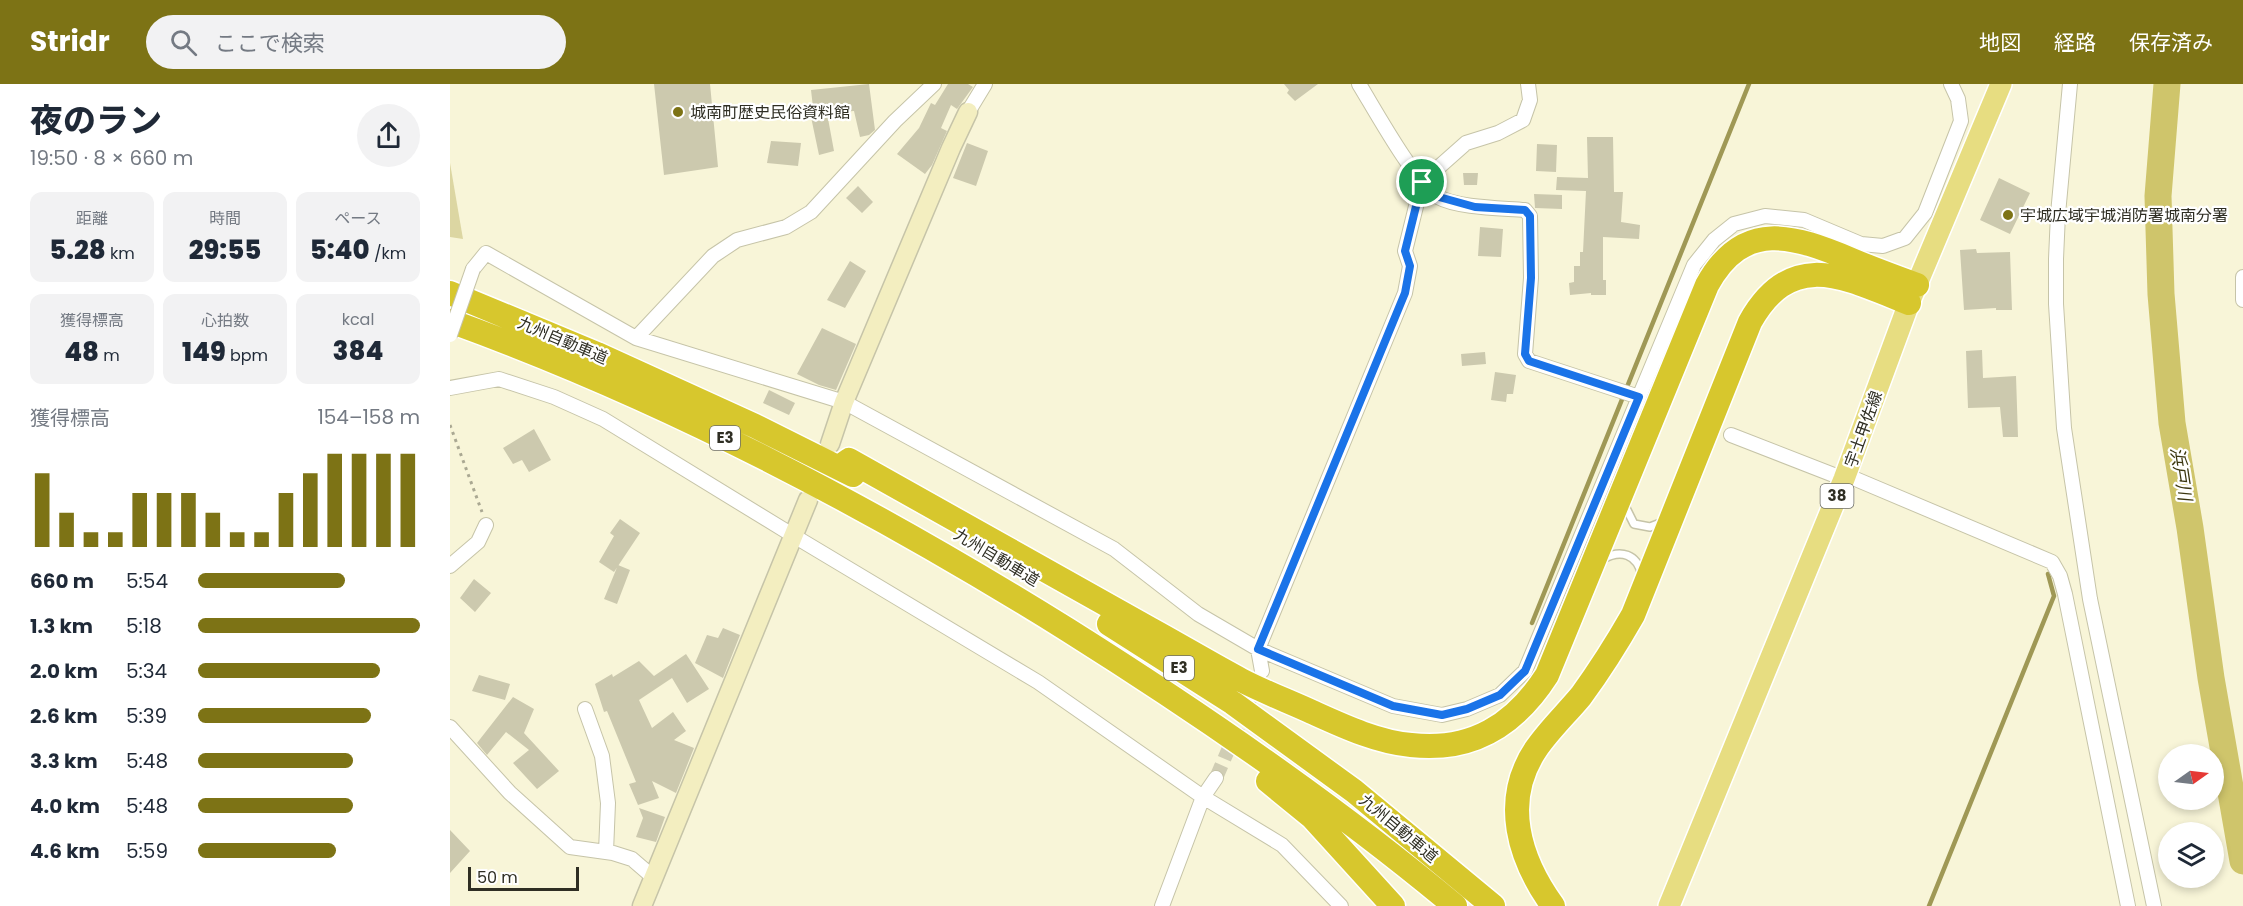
<!DOCTYPE html>
<html lang="ja">
<head>
<meta charset="utf-8">
<style>
  body { margin:0; font-family:Poppins,"Noto Sans JP",sans-serif; background:#f2f2f3; color:#1f2937; height:100vh; display:flex; flex-direction:column; font-size:22px; white-space:nowrap }
  * { box-sizing:border-box; margin:0 }
  p { font-size:20px; color:#747a83 }
  .icon { flex:none; width:33px; height:33px; fill:none; stroke:currentColor; stroke-width:2; stroke-linecap:round; stroke-linejoin:round }
  .map { position:relative; flex:1; overflow:hidden }
  .sheet { display:flex; flex-direction:column; background:#fff; width:450px }
  .sheet>* { flex:none }
  .needle { width:39px; rotate:76deg }
  .tools { position:absolute; left:1708px; top:660px; display:grid; gap:12px }
  .tools a { display:grid; place-items:center; width:66px; height:66px; border-radius:50%; background:#fff; box-shadow:0 3px 9px #0003; font-size:30px }
  .scale { position:absolute; left:18px; bottom:15px; width:111px; box-sizing:border-box; padding-left:6px; border:3px solid #2f2e23; border-top:0; font-size:16px; line-height:21px; white-space:nowrap; color:#2f2e23; -webkit-text-stroke:4px #fff; paint-order:stroke }
  .pin { position:absolute; display:grid; place-items:center; width:51px; height:51px; color:#fff; margin:-26px; border:3px solid #fff; border-radius:50%; box-shadow:0 2px 6px #0007 }
  .round { display:grid; place-items:center; flex:none; width:63px; height:63px; border-radius:32px; background:#f2f2f3 }
  .headline { display:flex; align-items:center; justify-content:space-between; height:102px; padding:0 30px }
  h1 { font-size:33px; font-weight:800; line-height:45px }
  .figures { display:grid; grid-template-columns:repeat(3,1fr); gap:9px; height:102px; padding:6px 30px }
  .figures div { display:grid; align-content:center; border-radius:12px; background:#f2f2f3; text-align:center }
  .figures b { font-size:26px; font-weight:800 }
  .figures small { font-size:16px; font-weight:400 }
  .figures p { font-size:16px }
  .chart { height:168px; padding:12px 30px }
  .chart p { display:flex; justify-content:space-between }
  .chart svg { width:100%; height:108px; margin-top:6px; stroke:#7d7315; stroke-width:6 }
  ul { padding:0 30px; list-style:none; font-size:20px }
  li { display:grid; grid-template-columns:96px 72px 1fr; align-items:center; height:45px }
  li i { height:15px; border-radius:8px; background:#7d7315 }
  header { display:flex; align-items:center; gap:36px; box-sizing:border-box; height:84px; padding:0 30px; background:#7d7315; color:#fff }
  header strong { font-size:28px }
  nav { display:flex; gap:33px; margin-inline-start:auto; font-size:21px }
  .search { width:420px; height:54px; background:#f2f2f3; display:flex; align-items:center; gap:15px; box-sizing:border-box; padding:0 21px; border-radius:33px; color:#747a83; font-size:22px }
  main { display:flex; flex:1; min-height:0 }
  .map>svg:first-child { display:block }
</style>
</head>
<body>
<header>
<strong>Stridr</strong>
<div class="search"><svg class="icon" aria-label="search" viewBox="0 0 24 24"><circle cx="10" cy="10" r="6"/><path d="M15 15l6 6"/></svg>ここで検索</div>
<nav><a>地図</a><a>経路</a><a>保存済み</a></nav>
</header>
<main>
<section class="sheet">
<div class="headline"><div><h1>夜のラン</h1><p>19:50 · 8 × 660 m</p></div><a class="round"><svg class="icon" aria-label="share" viewBox="0 0 24 24"><path d="M12 15V3M7 8l5-5 5 5M5 13v7h14v-7"/></svg></a></div>
<div class="figures">
<div><p>距離</p><b>5.28<small> km</small></b></div>
<div><p>時間</p><b>29:55</b></div>
<div><p>ペース</p><b>5:40<small> /km</small></b></div>
</div>
<div class="figures">
<div><p>獲得標高</p><b>48<small> m</small></b></div>
<div><p>心拍数</p><b>149<small> bpm</small></b></div>
<div><p>kcal</p><b>384</b></div>
</div>
<div class="chart"><p><span>獲得標高</span>154–158 m</p>
<svg viewBox="0 0 160 44" preserveAspectRatio="none"><path d="M5 44V14M15 44V30M25 44V38M35 44V38M45 44V22M55 44V22M65 44V22M75 44V30M85 44V38M95 44V38M105 44V22M115 44V14M125 44V6M135 44V6M145 44V6M155 44V6"/></svg>
</div>
<ul>
<li><b>660 m</b>5:54<i style="width:66%"></i></li>
<li><b>1.3 km</b>5:18<i style="width:100%"></i></li>
<li><b>2.0 km</b>5:34<i style="width:82%"></i></li>
<li><b>2.6 km</b>5:39<i style="width:78%"></i></li>
<li><b>3.3 km</b>5:48<i style="width:70%"></i></li>
<li><b>4.0 km</b>5:48<i style="width:70%"></i></li>
<li><b>4.6 km</b>5:59<i style="width:62%"></i></li>
</ul>
</section>
<div class="map">
<svg width="1793" height="822" viewBox="0 0 1793 822">
  <rect width="100%" height="100%" fill="#f8f5d8"/>
  <path fill="#dcd6a2" d="M 0,79 L 13,155 L 0,153 Z"/>
  <g fill="none" stroke-linecap="round" stroke-linejoin="round">
    <path stroke="#9f9855" stroke-width="4.5" d="M 1082,539 L 1299,0
      M 1479,822 L 1604,512 L 1598,490"/>
    <path stroke="#cfc56b" stroke-width="27" d="M 1717,0 L 1708,112 L 1711,210 L 1722,339 L 1740,444 L 1761,594 L 1793,777"/>
  </g>
  <path fill="#ccc9ae" d="M 204,0 L 260,0 L 268,83 L 214,91 Z
    M 419,0 L 425,46 L 419,51 L 410,53 L 404,27 L 377,29 L 384,67 L 369,71 L 361,33 L 364,32 L 361,6 Z
    M 498,0 L 518,0 L 523,3 L 507,25 L 501,21 L 491,44 L 497,47 L 482,81 L 475,90 L 447,70 L 469,44 L 481,19 L 485,21 Z
    M 834,0 L 868,0 L 845,17 L 837,9 L 839,6 Z
    M 1137,53 L 1163,53 L 1164,108 L 1173,108 L 1171,138 L 1190,141 L 1189,155 L 1153,153 L 1153,196 L 1156,196 L 1156,211 L 1141,211 L 1141,209 L 1120,211 L 1119,199 L 1124,198 L 1124,182 L 1130,182 L 1130,168 L 1133,168 L 1136,107 L 1106,106 L 1107,93 L 1138,94 Z
    M 321,57 L 351,59 L 348,82 L 317,79 Z
    M 517,59 L 538,67 L 526,102 L 503,94 Z
    M 1087,60 L 1107,61 L 1106,88 L 1086,87 Z
    M 1013,89 L 1028,89 L 1027,101 L 1014,101 Z
    M 1549,94 L 1580,109 L 1560,150 L 1530,136 Z
    M 408,102 L 423,118 L 412,129 L 396,114 Z
    M 1084,110 L 1112,111 L 1112,125 L 1085,124 Z
    M 1030,143 L 1053,145 L 1051,173 L 1028,172 Z
    M 1526,165 L 1527,169 L 1560,168 L 1562,226 L 1546,226 L 1546,224 L 1514,226 L 1510,166 Z
    M 400,177 L 416,187 L 395,224 L 377,216 Z
    M 372,244 L 406,260 L 386,306 L 369,301 L 347,290 Z
    M 1532,266 L 1533,294 L 1566,292 L 1568,353 L 1553,353 L 1550,323 L 1518,324 L 1516,267 Z
    M 1035,268 L 1036,280 L 1012,282 L 1011,270 Z
    M 1045,288 L 1066,291 L 1063,310 L 1057,310 L 1056,318 L 1041,316 Z
    M 319,306 L 345,319 L 339,331 L 313,319 Z
    M 84,345 L 101,376 L 79,388 L 72,376 L 63,380 L 53,364 Z
    M 170,435 L 190,449 L 164,488 L 149,478 L 164,452 L 160,449 Z
    M 168,481 L 180,486 L 167,520 L 154,515 Z
    M 24,495 L 41,509 L 25,528 L 10,514 Z
    M 273,544 L 290,551 L 273,594 L 245,579 L 257,551 L 268,554 Z
    M 236,570 L 259,605 L 237,619 L 222,594 L 189,616 L 202,644 L 223,628 L 236,647 L 224,656 L 244,664 L 226,709 L 202,697 L 209,714 L 188,721 L 179,700 L 186,698 L 157,627 L 154,628 L 145,600 L 162,590 L 163,593 L 189,577 L 204,592 Z
    M 29,591 L 60,600 L 55,616 L 22,607 Z
    M 63,613 L 84,625 L 74,649 L 109,687 L 87,705 L 63,679 L 79,666 L 56,648 L 37,671 L 27,659 Z
    M 189,724 L 215,733 L 206,758 L 186,753 L 193,734 Z
    M 0,746 L 20,767 L 0,789 Z"/>
  <g fill="none" stroke-linecap="round" stroke-linejoin="round">
    <path stroke="#d0cdb4" stroke-width="14" stroke-dasharray="14 7" stroke-linecap="butt" d="M 766,694 L 808,597"/>
    <defs>
      <path id="lane" d="M 1175,422 L 1184,440 L 1200,443 L 1213,438
        M 1153,475 C 1171,465 1187,470 1192,491"/>
      <path id="street" d="M 909,0 C 925,26 965,99 988,113 C 1008,124 1052,124 1075,126 L 1080,132 L 1081,194 L 1075,270 L 1079,277 L 1189,313
        M 1620,0 L 1608,130 L 1606,175 L 1606,220 L 1614,344 L 1640,515 L 1704,822
        M 518,28 L 535,0
        M 23,185 L 36,169 L 186,254 L 394,318 L 664,465 L 748,530 L 808,565 L 943,622 L 992,631 L 1017,625 L 1050,611 L 1075,587 L 1244,181 L 1264,156 L 1284,140 L 1315,132 L 1354,136 L 1411,160 L 1433,162 L 1455,154 L 1475,129 L 1511,37 L 1508,15 L 1501,0
        M 1793,193 L 1793,216
        M 186,254 L 263,172 L 287,156 L 336,143 L 361,128 L 445,37 L 484,0
        M 0,304 L 49,295 L 104,313 L 153,335 L 344,452 L 588,598 L 753,713 L 832,761 L 891,822
        M 1281,351 L 1394,395
        M 1396,391 L 1602,478 L 1610,492 L 1615,510 L 1678,822
        M 0,482 L 28,458 L 36,441
        M 812,587 L 808,565 L 955,209 L 960,182 L 955,167 L 972,98 L 1016,59 L 1048,49 L 1073,36 L 1080,16 L 1078,0
        M 135,625 L 152,672 L 158,719 L 156,768
        M 0,643 L 60,709 L 120,763 L 163,769 L 182,775 L 204,794
        M 712,822 L 753,713 L 766,694"/>
      <path id="secondary" d="M 380,360 L 394,318 L 501,64 L 518,28
        M 192,822 L 358,416"/>
      <path id="primary" d="M 1219,822 L 1394,395 L 1459,219 L 1551,0"/>
      <path id="highway" d="M 0,209 L 147,270 L 305,342 L 403,391
        M 0,237 C 218,316 422,424 618,546 C 753,631 883,720 1005,822
        M 389,383 L 399,376 C 499,432 600,489 700,545 C 731,562 761,580 791,596 C 814,608 838,617 862,628 C 893,642 927,658 961,661 C 1022,668 1065,641 1097,591 L 1257,201 C 1294,134 1344,152 1402,176 C 1423,185 1445,193 1467,201
        M 659,540 L 783,619 L 904,707 L 1043,822
        M 818,697 L 862,733 L 943,822
        M 1103,822 C 1069,775 1051,717 1086,665 C 1099,646 1116,630 1131,612 C 1150,586 1167,559 1183,531 L 1300,238 C 1342,163 1396,194 1459,219"/>
    </defs>
    <use href="#lane" stroke="#c6c4a8" stroke-width="10"/>
    <use href="#street" stroke="#c6c4a8" stroke-width="16"/>
    <use href="#secondary" stroke="#c6c4a8" stroke-width="21"/>
    <use href="#primary" stroke="#fff" stroke-width="24"/>
    <use href="#highway" stroke="#fff" stroke-width="27"/>
    <path stroke="#aaa892" stroke-width="3" stroke-dasharray="3 4.5" stroke-linecap="butt" d="M 0,341 L 32,428"/>
    <use href="#lane" stroke="#fff" stroke-width="7"/>
    <use href="#street" stroke="#fff" stroke-width="14"/>
    <use href="#secondary" stroke="#f3eec0" stroke-width="18"/>
    <use href="#primary" stroke="#e7dd81" stroke-width="21"/>
    <use href="#highway" stroke="#d7c72d" stroke-width="24"/>
    <defs>
      <path id="street-bridge" d="M 0,251 L 23,185"/>
    </defs>
    <use href="#street-bridge" stroke="#c6c4a8" stroke-width="16" stroke-linecap="butt"/>
    <use href="#street-bridge" stroke="#fff" stroke-width="14"/>
  </g>
  <g fill="none" stroke-linecap="round" stroke-linejoin="round">
    <defs>
      <path id="route" d="M 972,98 L 989,113 L 1025,123 L 1075,126 L 1080,132 L 1081,194 L 1075,270 L 1079,277 L 1189,313 L 1075,587 L 1050,611 L 1017,625 L 992,631 L 943,622 L 808,565 L 955,209 L 960,182 L 955,167 Z"/>
    </defs>
    <use href="#route" stroke="#fff" stroke-width="12"/>
    <use href="#route" stroke="#1a73e8" stroke-width="8"/>
  </g>
  <g fill="#7d7315" stroke="#fff" stroke-width="2">
    <circle cx="228" cy="28" r="6"/>
    <circle cx="1558" cy="131" r="6"/>
  </g>
  <g text-anchor="middle" stroke-width="4.5" stroke-linejoin="round" paint-order="stroke">
    <g fill="#fff" stroke="#6d6d65" stroke-width="1.5">
      <rect x="260" y="342" width="30" height="24" rx="4.5"/>
      <rect x="1370.5" y="400" width="33" height="24" rx="4.5"/>
      <rect x="714" y="572" width="30" height="24" rx="4.5"/>
    </g>
    <g font-size="15" font-weight="bold" fill="#2f2e23">
      <text x="275" y="359">E3</text>
      <text x="1387" y="417">38</text>
      <text x="729" y="589">E3</text>
    </g>
    <g font-size="16" fill="#2f2e23" stroke="#fff" text-anchor="start">
      <text x="240" y="34">城南町歴史民俗資料館</text>
      <text x="1570" y="137">宇城広域宇城消防署城南分署</text>
    </g>
    <g font-size="16" fill="#2f2e23" stroke="#fff">
      <text transform="translate(113 256) rotate(23)" y="6">九州自動車道</text>
      <text transform="translate(1413 345) rotate(-70)" y="6">宇土甲佐線</text>
      <text transform="translate(547 473) rotate(31)" y="6">九州自動車道</text>
      <text transform="translate(949 744) rotate(40)" y="6">九州自動車道</text>
    </g>
    <g font-size="18" font-style="italic" fill="#3b360f" stroke="#fff">
      <text transform="translate(1731 390) rotate(81)" y="6">浜戸川</text>
    </g>
  </g>
</svg>
<div class="tools">
<a><svg class="needle" viewBox="-14 -14 28 28"><path d="M0-13l5 13h-10z" fill="#e53935"/><path d="M0 13l5-13h-10z" fill="#747a83"/></svg></a>
<a><svg class="icon" aria-label="layers" viewBox="0 0 24 24"><path d="M12 4l9 5-9 5-9-5zM3 14l9 5 9-5"/></svg></a>
</div>
<div class="scale">50 m</div>
<div class="pin" style="left:972px;top:98px;background:#1e9e55"><svg class="icon" aria-label="arrive" viewBox="0 0 24 24"><path d="M6 21V4h12l-3 4 3 4H6"/></svg></div>
</div>
</main>
</body>
</html>
